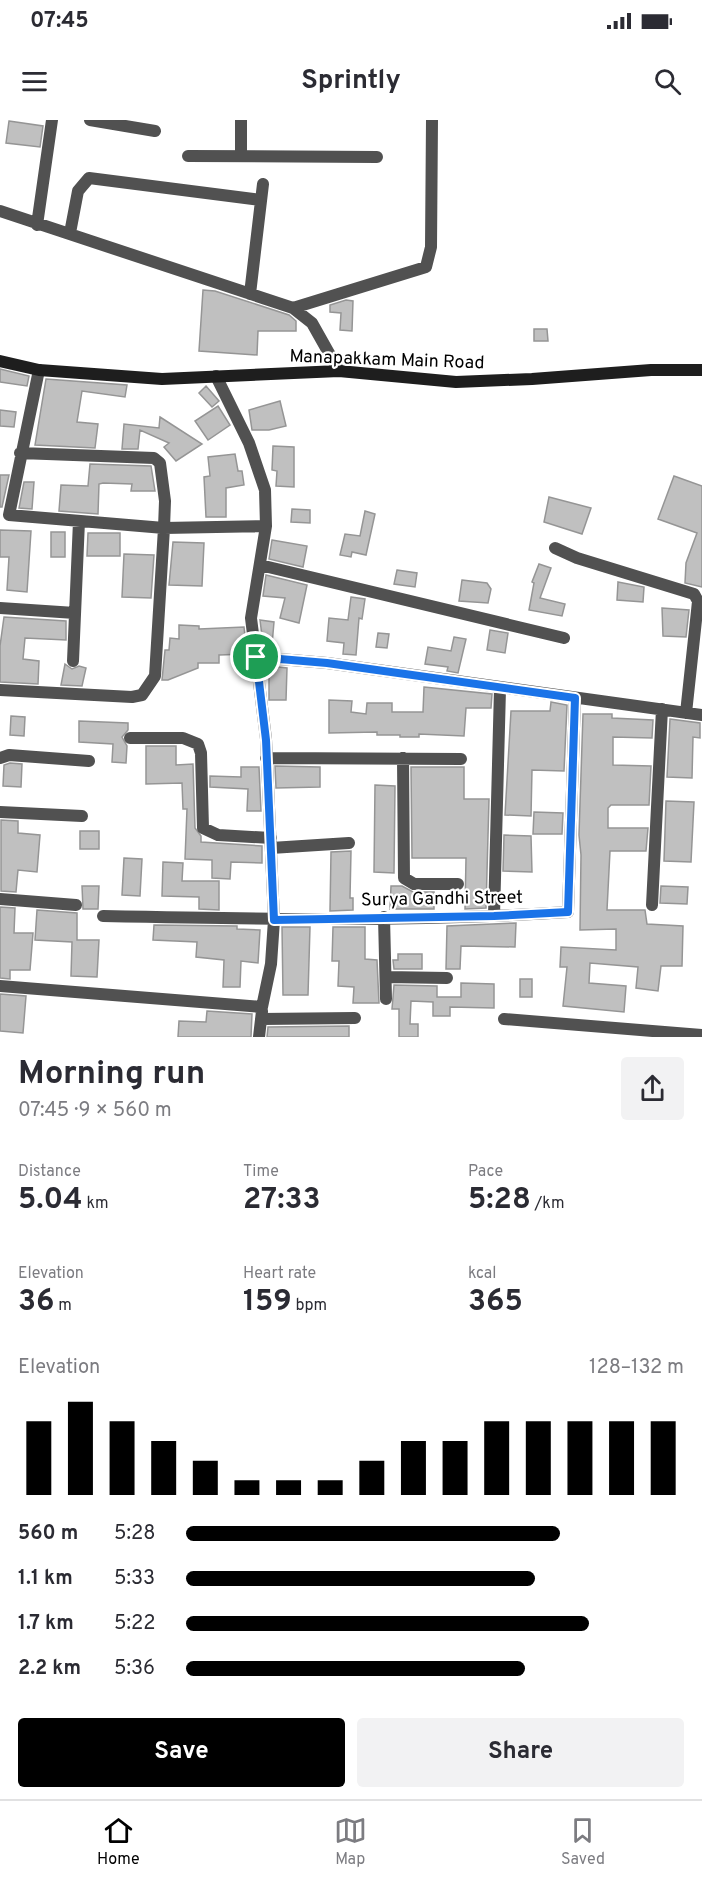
<!DOCTYPE html>
<html lang="en">
<head>
<meta charset="utf-8">
<style>
  body { margin:0; font-family:Overpass,sans-serif; background:#f2f2f3; color:#2b2b33; height:100vh; display:flex; flex-direction:column; font-size:22px; white-space:nowrap }
  * { box-sizing:border-box; margin:0 }
  p { font-size:20px; color:#7c7c81 }
  .icon { flex:none; width:33px; height:33px; fill:none; stroke:currentColor; stroke-width:2; stroke-linecap:round; stroke-linejoin:round }
  .map { position:relative; height:917px; overflow:hidden }
  .drawer { display:flex; flex-direction:column; background:#fff; flex:1 }
  .drawer>* { flex:none }
  .pin { position:absolute; display:grid; place-items:center; width:51px; height:51px; color:#fff; margin:-26px; border:3px solid #fff; border-radius:50%; box-shadow:0 2px 6px #0007 }
  .round { display:grid; place-items:center; flex:none; width:63px; height:63px; border-radius:6px; background:#f2f2f3 }
  .summary { display:flex; align-items:center; justify-content:space-between; height:102px; padding:0 18px }
  h1 { font-size:33px; font-weight:700; line-height:45px }
  .stats { display:grid; grid-template-columns:repeat(3,1fr); gap:9px; height:102px; padding:6px 18px }
  .stats div { display:grid; align-content:center }
  .stats b { font-size:30px; font-weight:700 }
  .stats small { font-size:16px; font-weight:400 }
  .stats p { font-size:16px }
  .chart { height:168px; padding:12px 18px }
  .chart p { display:flex; justify-content:space-between }
  .chart svg { width:100%; height:108px; margin-top:6px; stroke:#000; stroke-width:6 }
  .action { display:flex; gap:12px; margin-top:auto; padding:12px 18px }
  .action a { flex:1; height:69px; border-radius:6px; background:#000; color:#fff; font-size:24px; font-weight:700; line-height:69px; text-align:center }
  .action a+a { background:#f2f2f3; color:#2b2b33 }
  ul { padding:0 18px; list-style:none; font-size:20px }
  li { display:grid; grid-template-columns:96px 72px 1fr; align-items:center; height:45px }
  li i { height:15px; border-radius:8px; background:#000 }
  .status { display:flex; justify-content:space-between; align-items:center; height:42px; padding:0 30px; background:#fff; direction:ltr }
  .status svg { height:16px; fill:currentColor }
  header { display:flex; justify-content:space-between; align-items:center; height:78px; padding:0 18px; background:#fff; font-size:27px; font-weight:700 }
  .tabs { display:flex; justify-content:space-around; align-items:center; height:84px; border-top:2px solid #e1e1e2; background:#fff; font-size:16px; color:#7c7c81 }
  .tabs a { display:grid; justify-items:center; gap:3px }
  .tabs .current { color:#000 }
  .map>svg:first-child { display:block }
</style>
</head>
<body>
<div class="status"><b>07:45</b><svg viewBox="0 0 49 12"><path d="M0 12V9h3v3zM5 12V6h3v6zM10 12V3h3v9zM15 12V0h3v12zM26 1h20v11H26zM47 4h2v5h-2z"/></svg></div>
<header><svg class="icon" aria-label="menu" viewBox="0 0 24 24"><path d="M4 6h16M4 12h16M4 18h16"/></svg>Sprintly<svg class="icon" aria-label="search" viewBox="0 0 24 24"><circle cx="10" cy="10" r="6"/><path d="M15 15l6 6"/></svg></header>
<div class="map">
<svg width="702" height="917" viewBox="0 0 702 917">
  <rect width="100%" height="100%" fill="#fff"/>
  <path fill="#c0c0c0" stroke="#959595" stroke-width="1.5" d="M 9,1 L 43,6 L 40,27 L 6,23 Z
    M 203,170 L 215,171 L 289,195 L 296,201 L 296,211 L 258,211 L 257,235 L 199,231 Z
    M 346,180 L 353,181 L 352,211 L 340,210 L 341,193 L 330,192 L 330,185 Z
    M 534,209 L 547,209 L 548,221 L 534,221 Z
    M 0,249 L 29,256 L 27,266 L 0,262 Z
    M 46,259 L 127,265 L 125,277 L 82,271 L 77,302 L 98,304 L 95,328 L 35,325 Z
    M 206,266 L 219,281 L 212,287 L 199,273 Z
    M 280,281 L 286,306 L 269,310 L 252,310 L 249,290 Z
    M 218,286 L 230,305 L 208,320 L 195,301 Z
    M 0,290 L 16,292 L 14,307 L 0,306 Z
    M 160,297 L 202,324 L 176,341 L 164,327 L 169,323 L 140,310 L 138,329 L 122,329 L 124,304 L 159,308 Z
    M 273,326 L 294,327 L 294,367 L 276,366 L 277,351 L 272,350 Z
    M 235,334 L 238,351 L 242,351 L 244,365 L 226,368 L 226,397 L 206,397 L 204,357 L 210,356 L 208,337 Z
    M 90,344 L 151,346 L 155,371 L 131,371 L 132,364 L 103,363 L 99,364 L 98,394 L 59,391 L 61,365 L 88,366 Z
    M 0,355 L 9,355 L 2,387 L 0,387 Z
    M 674,356 L 702,366 L 702,467 L 685,463 L 686,443 L 697,413 L 658,399 Z
    M 24,362 L 34,362 L 32,389 L 19,388 Z
    M 549,377 L 591,388 L 582,414 L 544,402 Z
    M 292,389 L 310,390 L 310,403 L 291,402 Z
    M 365,391 L 375,394 L 366,435 L 352,432 L 351,437 L 340,435 L 345,414 L 360,416 Z
    M 0,410 L 31,411 L 27,472 L 7,470 L 9,437 L 0,437 Z
    M 51,412 L 65,412 L 65,437 L 51,437 Z
    M 88,413 L 120,413 L 120,436 L 87,436 Z
    M 272,420 L 307,426 L 303,447 L 269,439 Z
    M 173,422 L 204,423 L 202,466 L 169,465 Z
    M 124,434 L 154,435 L 151,478 L 122,477 Z
    M 539,444 L 551,448 L 540,478 L 565,484 L 562,496 L 529,490 L 534,463 L 532,462 Z
    M 397,450 L 417,453 L 415,467 L 394,464 Z
    M 266,455 L 307,465 L 299,503 L 280,498 L 285,478 L 263,476 Z
    M 462,460 L 487,463 L 491,469 L 488,483 L 459,481 Z
    M 618,462 L 644,467 L 643,482 L 617,480 Z
    M 351,477 L 365,479 L 362,499 L 359,498 L 356,535 L 343,534 L 344,523 L 327,521 L 329,498 L 348,500 Z
    M 662,488 L 689,490 L 686,517 L 663,516 Z
    M 4,497 L 66,501 L 66,520 L 25,518 L 23,539 L 39,541 L 38,564 L 0,562 L 0,526 Z
    M 260,500 L 274,502 L 272,525 L 263,524 Z
    M 179,505 L 199,506 L 199,509 L 244,507 L 247,534 L 219,535 L 219,543 L 198,543 L 198,548 L 168,560 L 162,560 L 165,530 L 169,530 L 170,518 L 179,519 Z
    M 490,510 L 508,513 L 505,533 L 487,530 Z
    M 378,513 L 389,514 L 387,528 L 376,527 Z
    M 454,517 L 466,519 L 458,553 L 447,551 L 448,547 L 425,544 L 428,527 L 451,531 Z
    M 65,544 L 72,549 L 79,546 L 86,548 L 82,566 L 61,565 Z
    M 269,546 L 287,548 L 286,580 L 269,580 Z
    M 424,567 L 492,574 L 491,588 L 466,588 L 464,616 L 419,614 L 419,617 L 400,617 L 400,615 L 377,615 L 377,612 L 329,613 L 329,580 L 352,581 L 351,592 L 366,594 L 367,583 L 392,583 L 392,592 L 423,592 Z
    M 551,582 L 567,585 L 564,651 L 532,650 L 531,696 L 505,695 L 511,591 L 550,591 Z
    M 583,594 L 612,594 L 612,598 L 653,600 L 652,618 L 613,617 L 613,645 L 651,646 L 649,685 L 611,685 L 608,688 L 608,708 L 648,708 L 646,731 L 610,731 L 607,790 L 645,790 L 647,804 L 683,806 L 682,846 L 661,846 L 658,871 L 636,868 L 638,847 L 590,843 L 589,863 L 626,866 L 624,892 L 563,886 L 567,847 L 560,847 L 561,827 L 616,830 L 616,809 L 580,810 L 581,735 L 579,715 Z
    M 11,596 L 25,597 L 24,616 L 10,615 Z
    M 670,599 L 700,603 L 700,618 L 693,617 L 692,658 L 667,657 Z
    M 79,601 L 128,603 L 128,610 L 122,617 L 127,626 L 126,643 L 112,642 L 113,624 L 79,622 Z
    M 146,626 L 176,626 L 176,645 L 193,644 L 195,708 L 201,716 L 201,722 L 262,726 L 262,743 L 231,742 L 230,759 L 212,758 L 212,740 L 185,739 L 187,689 L 183,689 L 182,663 L 146,664 Z
    M 10,643 L 22,644 L 21,667 L 3,666 L 4,645 Z
    M 275,646 L 320,647 L 320,667 L 276,668 Z
    M 241,647 L 259,647 L 261,691 L 247,691 L 248,669 L 210,667 L 210,656 L 241,657 Z
    M 411,647 L 464,647 L 464,679 L 489,679 L 486,788 L 465,789 L 466,738 L 412,738 Z
    M 375,665 L 395,666 L 394,753 L 374,752 Z
    M 666,681 L 694,682 L 691,742 L 664,741 Z
    M 534,692 L 563,693 L 562,714 L 533,714 Z
    M 1,700 L 18,701 L 18,713 L 40,715 L 37,752 L 18,750 L 16,772 L 1,771 Z
    M 80,711 L 99,711 L 99,729 L 80,729 Z
    M 504,715 L 531,716 L 532,752 L 503,751 Z
    M 351,731 L 350,778 L 353,778 L 353,790 L 330,791 L 331,732 Z
    M 124,738 L 142,739 L 140,776 L 122,775 Z
    M 163,742 L 183,743 L 182,761 L 219,761 L 219,790 L 199,789 L 199,777 L 162,776 Z
    M 82,766 L 99,766 L 98,789 L 83,789 Z
    M 391,766 L 402,766 L 413,772 L 434,772 L 434,789 L 390,789 Z
    M 661,766 L 688,767 L 687,784 L 660,783 Z
    M 0,787 L 15,788 L 14,813 L 33,813 L 30,850 L 10,850 L 10,859 L 0,858 Z
    M 37,790 L 77,793 L 77,820 L 99,820 L 97,857 L 71,856 L 72,822 L 35,820 Z
    M 516,803 L 515,827 L 461,826 L 460,849 L 446,849 L 447,806 Z
    M 154,805 L 237,806 L 237,809 L 260,810 L 258,843 L 241,841 L 240,867 L 223,867 L 224,840 L 196,837 L 197,822 L 153,820 Z
    M 282,807 L 310,807 L 308,875 L 283,875 Z
    M 333,807 L 365,807 L 365,839 L 377,840 L 379,883 L 353,883 L 354,867 L 338,866 L 339,841 L 332,841 Z
    M 398,834 L 422,834 L 422,849 L 394,849 L 393,840 L 398,840 Z
    M 520,859 L 532,859 L 532,877 L 520,877 Z
    M 461,863 L 494,864 L 494,888 L 450,887 L 450,896 L 433,896 L 433,882 L 411,881 L 410,904 L 418,904 L 418,917 L 399,917 L 399,889 L 392,889 L 394,865 L 437,866 L 437,877 L 461,877 Z
    M 0,874 L 26,876 L 23,913 L 0,911 Z
    M 207,891 L 252,894 L 251,917 L 178,917 L 179,901 L 206,902 Z
    M 349,906 L 349,917 L 267,917 L 268,907 Z"/>
  <g fill="none" stroke-linecap="round" stroke-linejoin="round">
    <path stroke="#515151" stroke-width="12" d="M 90,0 L 155,11
      M 241,0 L 241,36
      M 188,36 L 377,37
      M 0,91 L 293,188 L 312,203 L 339,251
      M 37,105 L 52,0
      M 70,113 L 78,71 L 89,58 L 261,80
      M 250,174 L 263,64
      M 293,188 L 426,147 L 431,127 L 432,0
      M 20,333 L 154,338 L 160,343 L 165,381 L 164,408 L 9,395 L 39,250
      M 555,428 L 577,438 L 694,474 L 698,481 L 697,491 L 686,593
      M 260,445 L 564,518
      M 0,488 L 75,493
      M 256,537 L 327,543 L 702,595
      M 73,541 L 79,401
      M 0,570 L 132,577 L 142,575 L 155,556 L 164,408 L 266,406 L 265,370 L 249,323 L 216,256
      M 130,618 L 183,618 L 198,624 L 201,633 L 203,708 L 218,715 L 271,718
      M 0,638 L 9,635 L 89,641
      M 266,638 L 461,639
      M 403,638 L 404,758 L 414,764 L 458,764
      M 0,692 L 82,696
      M 271,728 L 349,723
      M 0,779 L 76,785
      M 652,785 L 662,589
      M 103,796 C 258,799 413,802 568,792 L 575,578
      M 494,796 L 500,569
      M 384,797 L 386,879
      M 386,857 L 447,858
      M 0,866 L 262,887 L 271,844 L 274,800 L 266,619 L 251,498 L 266,406
      M 261,899 L 355,898
      M 504,899 L 702,915
      M 259,917 L 262,891"/>
    <path stroke="#1e1e1e" stroke-width="12" d="M 0,241 L 39,250 L 162,259 L 339,251 L 456,262 L 532,259 L 651,250 L 702,250"/>
  </g>
  <g fill="none" stroke-linecap="round" stroke-linejoin="round">
    <defs>
      <path id="route" d="M 256,537 L 327,543 L 575,578 L 568,792 L 494,796 L 274,800 L 266,620 Z"/>
    </defs>
    <use href="#route" stroke="#fff" stroke-width="12"/>
    <use href="#route" stroke="#1a73e8" stroke-width="8"/>
  </g>
  <g text-anchor="middle" stroke-width="4.5" stroke-linejoin="round" paint-order="stroke">
    <g font-size="18" fill="#000" stroke="#fff">
      <text transform="translate(387 239) rotate(2)" y="6">Manapakkam Main Road</text>
      <text transform="translate(442 778) rotate(-1)" y="6">Surya Gandhi Street</text>
    </g>
  </g>
</svg>
<div class="pin" style="left:256px;top:537px;background:#1e9e55"><svg class="icon" aria-label="arrive" viewBox="0 0 24 24"><path d="M6 21V4h12l-3 4 3 4H6"/></svg></div>
</div>
<section class="drawer">
<div class="summary"><div><h1>Morning run</h1><p>07:45 · 9 × 560 m</p></div><a class="round"><svg class="icon" aria-label="share" viewBox="0 0 24 24"><path d="M12 15V3M7 8l5-5 5 5M5 13v7h14v-7"/></svg></a></div>
<div class="stats">
<div><p>Distance</p><b>5.04<small> km</small></b></div>
<div><p>Time</p><b>27:33</b></div>
<div><p>Pace</p><b>5:28<small> /km</small></b></div>
</div>
<div class="stats">
<div><p>Elevation</p><b>36<small> m</small></b></div>
<div><p>Heart rate</p><b>159<small> bpm</small></b></div>
<div><p>kcal</p><b>365</b></div>
</div>
<div class="chart"><p><span>Elevation</span>128–132 m</p>
<svg viewBox="0 0 160 44" preserveAspectRatio="none"><path d="M5 44V14M15 44V6M25 44V14M35 44V22M45 44V30M55 44V38M65 44V38M75 44V38M85 44V30M95 44V22M105 44V22M115 44V14M125 44V14M135 44V14M145 44V14M155 44V14"/></svg>
</div>
<ul>
<li><b>560 m</b>5:28<i style="width:75%"></i></li>
<li><b>1.1 km</b>5:33<i style="width:70%"></i></li>
<li><b>1.7 km</b>5:22<i style="width:81%"></i></li>
<li><b>2.2 km</b>5:36<i style="width:68%"></i></li>
</ul>
<div class="action"><a>Save</a><a>Share</a></div>
</section>
<nav class="tabs">
<a class="current"><svg class="icon" aria-label="home" viewBox="0 0 24 24"><path d="M3 11l9-7 9 7M6 9v11h12V9"/></svg>Home</a>
<a><svg class="icon" aria-label="map" viewBox="0 0 24 24"><path d="M3 6l6-2 6 2 6-2v14l-6 2-6-2-6 2zM9 4v14M15 6v14"/></svg>Map</a>
<a><svg class="icon" aria-label="saved" viewBox="0 0 24 24"><path d="M7 4h10v16l-5-4-5 4z"/></svg>Saved</a>
</nav>
</body>
</html>
